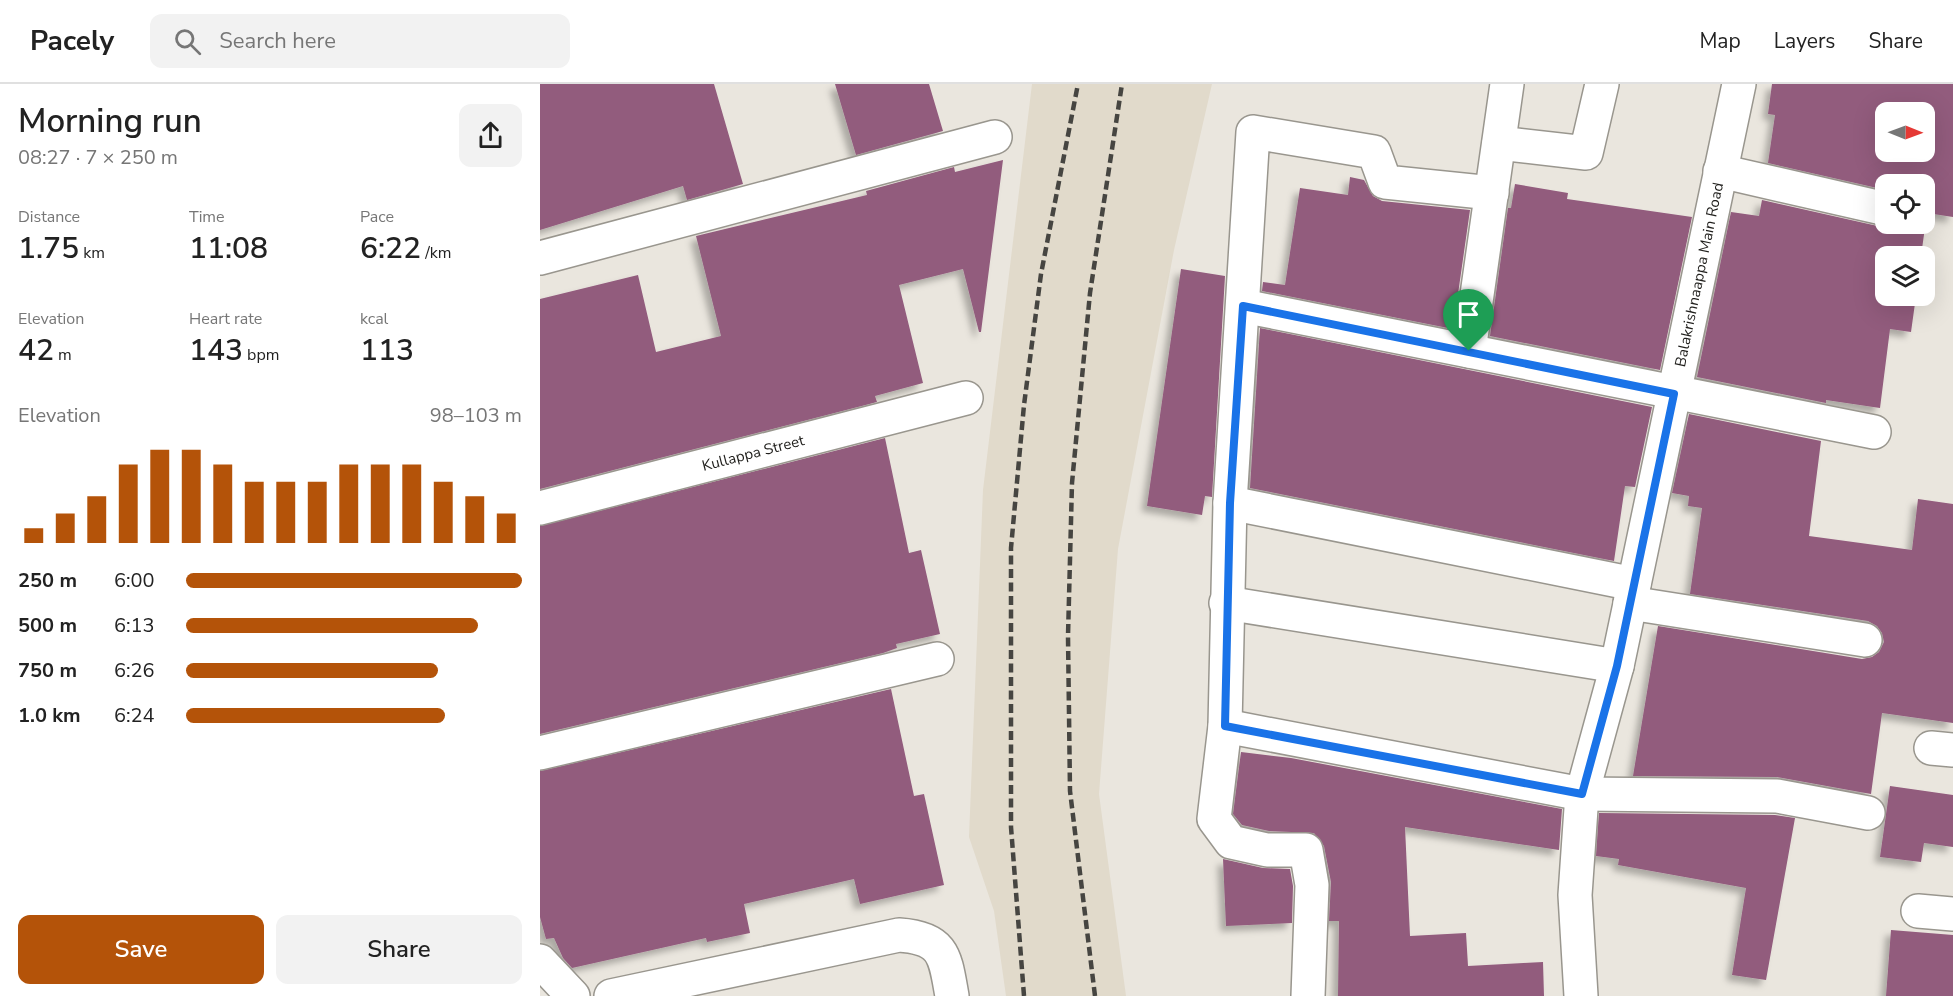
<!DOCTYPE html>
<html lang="en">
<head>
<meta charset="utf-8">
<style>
  body { margin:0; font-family:"Nunito Sans",sans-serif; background:#f2f2f2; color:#222; height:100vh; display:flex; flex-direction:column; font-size:22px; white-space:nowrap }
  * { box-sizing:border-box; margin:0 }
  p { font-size:20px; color:#767676 }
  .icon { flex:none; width:33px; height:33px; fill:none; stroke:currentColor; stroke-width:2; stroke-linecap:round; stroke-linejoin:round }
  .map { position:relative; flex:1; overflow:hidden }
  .details { display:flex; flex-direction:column; background:#fff; width:540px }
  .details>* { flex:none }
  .needle { width:39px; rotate:91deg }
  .tools { position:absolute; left:1335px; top:18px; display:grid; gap:12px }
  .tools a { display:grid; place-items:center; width:60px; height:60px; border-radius:12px; background:#fff; box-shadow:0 6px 24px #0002; font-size:30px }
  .pin { position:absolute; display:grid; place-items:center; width:51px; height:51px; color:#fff; margin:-62px -26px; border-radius:50% 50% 50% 0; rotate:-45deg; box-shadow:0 0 6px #0007 }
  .pin .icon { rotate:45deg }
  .round { display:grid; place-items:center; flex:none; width:63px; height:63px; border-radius:12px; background:#f2f2f2 }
  .headline { display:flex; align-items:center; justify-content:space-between; height:102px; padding:0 18px }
  h1 { font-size:33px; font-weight:600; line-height:45px }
  .metrics { display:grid; grid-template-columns:repeat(3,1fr); gap:9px; height:102px; padding:6px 18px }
  .metrics div { display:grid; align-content:center }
  .metrics b { font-size:30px; font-weight:600 }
  .metrics small { font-size:16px; font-weight:400 }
  .metrics p { font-size:16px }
  .chart { height:168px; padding:12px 18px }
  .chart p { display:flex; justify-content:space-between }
  .chart svg { width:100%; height:108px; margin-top:6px; stroke:#b45309; stroke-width:6 }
  .primary-button { display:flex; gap:12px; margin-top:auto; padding:12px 18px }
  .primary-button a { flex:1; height:69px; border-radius:12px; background:#b45309; color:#fff; font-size:24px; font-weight:600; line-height:69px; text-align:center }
  .primary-button a+a { background:#f2f2f2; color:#222 }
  ul { padding:0 18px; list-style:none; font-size:20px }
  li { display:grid; grid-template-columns:96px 72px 1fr; align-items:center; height:45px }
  li i { height:15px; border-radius:8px; background:#b45309 }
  header { display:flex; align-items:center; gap:36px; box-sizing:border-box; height:84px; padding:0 30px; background:#fff; border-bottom:2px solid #e0e0e0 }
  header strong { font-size:28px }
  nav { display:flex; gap:33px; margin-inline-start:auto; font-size:21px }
  .search { width:420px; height:54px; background:#f2f2f2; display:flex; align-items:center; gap:15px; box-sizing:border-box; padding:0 21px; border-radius:12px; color:#767676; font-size:22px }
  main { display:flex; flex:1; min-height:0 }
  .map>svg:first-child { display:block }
</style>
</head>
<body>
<header>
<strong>Pacely</strong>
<div class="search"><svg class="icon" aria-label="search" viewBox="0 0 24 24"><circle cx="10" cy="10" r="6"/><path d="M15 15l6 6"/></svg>Search here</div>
<nav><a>Map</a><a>Layers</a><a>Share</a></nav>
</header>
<main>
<section class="details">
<div class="headline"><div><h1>Morning run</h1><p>08:27 · 7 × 250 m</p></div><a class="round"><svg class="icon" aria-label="share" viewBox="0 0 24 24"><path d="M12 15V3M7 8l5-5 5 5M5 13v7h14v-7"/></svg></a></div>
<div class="metrics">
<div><p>Distance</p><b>1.75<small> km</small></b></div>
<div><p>Time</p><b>11:08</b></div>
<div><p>Pace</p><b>6:22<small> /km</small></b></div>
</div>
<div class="metrics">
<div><p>Elevation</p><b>42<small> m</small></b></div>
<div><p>Heart rate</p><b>143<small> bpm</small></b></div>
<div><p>kcal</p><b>113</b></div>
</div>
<div class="chart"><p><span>Elevation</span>98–103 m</p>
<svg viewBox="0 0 160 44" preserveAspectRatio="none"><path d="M5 44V38M15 44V32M25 44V25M35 44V12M45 44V6M55 44V6M65 44V12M75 44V19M85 44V19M95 44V19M105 44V12M115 44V12M125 44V12M135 44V19M145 44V25M155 44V32"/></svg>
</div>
<ul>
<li><b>250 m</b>6:00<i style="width:100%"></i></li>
<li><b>500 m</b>6:13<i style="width:87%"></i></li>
<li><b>750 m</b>6:26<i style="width:75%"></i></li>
<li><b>1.0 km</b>6:24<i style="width:77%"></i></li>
</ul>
<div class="primary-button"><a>Save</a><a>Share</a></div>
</section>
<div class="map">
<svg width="1413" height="912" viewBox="0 0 1413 912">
  <defs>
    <filter id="shadow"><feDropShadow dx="-5.5" dy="5.5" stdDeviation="3" flood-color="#0004"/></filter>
  </defs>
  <rect width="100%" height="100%" fill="#eae6de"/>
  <path fill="#e1dacb" d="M 492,0 L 672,0 L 634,166 L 578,465 L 559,710 L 586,912 L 466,912 L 454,827 L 429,753 L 443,406 Z"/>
  <path fill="#925b7d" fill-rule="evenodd" filter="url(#shadow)" d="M 0,0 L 174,0 L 203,100 L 147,116 L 143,102 L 0,146 Z
    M 295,0 L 389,0 L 403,47 L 316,71 Z
    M 1232,0 L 1413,0 L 1413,133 L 1387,129 L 1381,172 L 1346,172 L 1346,212 L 1376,212 L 1371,248 L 1350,245 L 1340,324 L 1286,316 L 1286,319 L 1157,293 L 1191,128 L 1219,132 L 1222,116 L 1342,143 L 1357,140 L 1384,140 L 1384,100 L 1346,100 L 1346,106 L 1228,79 L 1235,31 L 1228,30 ZM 1346,28 L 1384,28 L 1384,68 L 1346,68 Z
    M 463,76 L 441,248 L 439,248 L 423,185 L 359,201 L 383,299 L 335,312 L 337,318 L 0,405 L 0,215 L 98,191 L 116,268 L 181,252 L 156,152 L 327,111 L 326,107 L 414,83 L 415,88 Z
    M 810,93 L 824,96 L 833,112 L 842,117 L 930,126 L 913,245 L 722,207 L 723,198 L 745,201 L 760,104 L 808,111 Z
    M 975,100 L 1028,109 L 1027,115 L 1152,133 L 1120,286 L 950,252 L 968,124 L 971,124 Z
    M 641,185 L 685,192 L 672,413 L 665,412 L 662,431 L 607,422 Z
    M 720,244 L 1112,323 L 1095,403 L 1085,402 L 1074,477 L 710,404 Z
    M 1149,330 L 1281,357 L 1269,452 L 1372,466 L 1378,415 L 1413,420 L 1413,639 L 1342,629 L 1331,710 L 1237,693 L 1093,692 L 1118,542 L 1322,575 L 1332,573 L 1339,568 L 1344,558 L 1342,549 L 1337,542 L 1328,537 L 1150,510 L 1162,424 L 1148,422 L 1149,412 L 1132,409 Z
    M 345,354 L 369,469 L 381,466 L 400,550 L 356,560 L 357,564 L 343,569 L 0,650 L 0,442 Z
    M 351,605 L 374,712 L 384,710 L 404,801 L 320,820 L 314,795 L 204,820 L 210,849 L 167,858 L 166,854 L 32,884 L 23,874 L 14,854 L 6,855 L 0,833 L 0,687 Z
    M 701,668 L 751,674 L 1022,725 L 1019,766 L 865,743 L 870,852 L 926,849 L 928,882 L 1003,878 L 1004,912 L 798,912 L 799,837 L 789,837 L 791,798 L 784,762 L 774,749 L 729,747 L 702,741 L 693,730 Z
    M 1350,702 L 1413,711 L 1413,763 L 1384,759 L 1381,778 L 1340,773 Z
    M 1059,729 L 1235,731 L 1255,734 L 1226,896 L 1192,891 L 1206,804 L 1078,781 L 1079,775 L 1056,772 Z
    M 683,775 L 723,784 L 750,785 L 753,802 L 752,839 L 686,842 Z
    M 1351,846 L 1413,851 L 1413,912 L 1346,912 Z"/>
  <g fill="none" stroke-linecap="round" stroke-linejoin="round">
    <defs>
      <g id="street">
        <path d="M 959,59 L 1046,69 L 1062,0"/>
        <path d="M 1180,87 L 1346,125"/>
        <path d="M 0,174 L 455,53"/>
        <path d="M 703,222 L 1334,348"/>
        <path d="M 929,267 L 967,0"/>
        <path d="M 690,419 L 1094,500"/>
        <path id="s1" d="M 0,424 L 426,314"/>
        <path d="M 686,519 L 1077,582"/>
        <path d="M 1090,519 L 1325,556"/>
        <path d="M 685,642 L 1042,710 L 1237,712 L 1328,729"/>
        <path d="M 1391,664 L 1413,666"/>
        <path d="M 0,669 L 397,575"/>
        <path d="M 1378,827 L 1413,830"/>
        <path d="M 71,912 L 359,851 C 405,854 405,873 412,912"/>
        <path d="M 768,912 L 772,801 L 766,766 L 727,766 L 691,758 L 674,735 L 685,642 L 690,419 L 713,48 L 834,68 L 845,98 L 952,109"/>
      </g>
      <g id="secondary">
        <path d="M 0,877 L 33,912"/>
        <path id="s2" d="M 1041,912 L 1035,811 L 1042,710 L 1077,582 L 1199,0"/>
      </g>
    </defs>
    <use href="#street" stroke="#99968e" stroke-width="36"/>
    <use href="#secondary" stroke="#99968e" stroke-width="36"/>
    <use href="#street" stroke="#fff" stroke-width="33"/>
    <use href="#secondary" stroke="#fff" stroke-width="33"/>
    <path stroke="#464541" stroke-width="4.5" stroke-dasharray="9 4.5" stroke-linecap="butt" d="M 484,912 L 471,743 L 471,464 L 484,321 L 501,190 L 538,0
      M 555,912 L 530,707 L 528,552 L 532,399 L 550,209 L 582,0"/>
  </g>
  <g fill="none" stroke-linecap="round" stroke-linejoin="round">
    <defs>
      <path id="route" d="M 703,222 L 1134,310 L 1077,582 L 1042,710 L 685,642 L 690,419 Z"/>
    </defs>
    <use href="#route" stroke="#fff" stroke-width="12"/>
    <use href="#route" stroke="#1a73e8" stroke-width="8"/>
  </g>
  <g text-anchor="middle" stroke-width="4.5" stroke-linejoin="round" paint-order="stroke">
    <g font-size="15" fill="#201f1c" stroke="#eae6de">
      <text dy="5" stroke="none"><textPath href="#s2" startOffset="735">Balakrishnaappa Main Road</textPath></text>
      <text dy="5" stroke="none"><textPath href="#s1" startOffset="220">Kullappa Street</textPath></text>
    </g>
  </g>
</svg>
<div class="tools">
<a><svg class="needle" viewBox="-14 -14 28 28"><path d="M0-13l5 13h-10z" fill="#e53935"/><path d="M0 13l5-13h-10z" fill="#767676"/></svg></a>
<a><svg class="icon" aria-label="locate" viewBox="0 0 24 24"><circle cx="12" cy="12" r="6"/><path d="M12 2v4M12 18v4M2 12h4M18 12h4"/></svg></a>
<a><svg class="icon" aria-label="layers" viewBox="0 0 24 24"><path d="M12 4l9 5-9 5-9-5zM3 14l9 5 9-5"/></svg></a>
</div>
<div class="pin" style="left:929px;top:267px;background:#1e9e55"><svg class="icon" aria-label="arrive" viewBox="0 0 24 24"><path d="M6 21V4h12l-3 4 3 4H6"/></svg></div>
</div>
</main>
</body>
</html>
